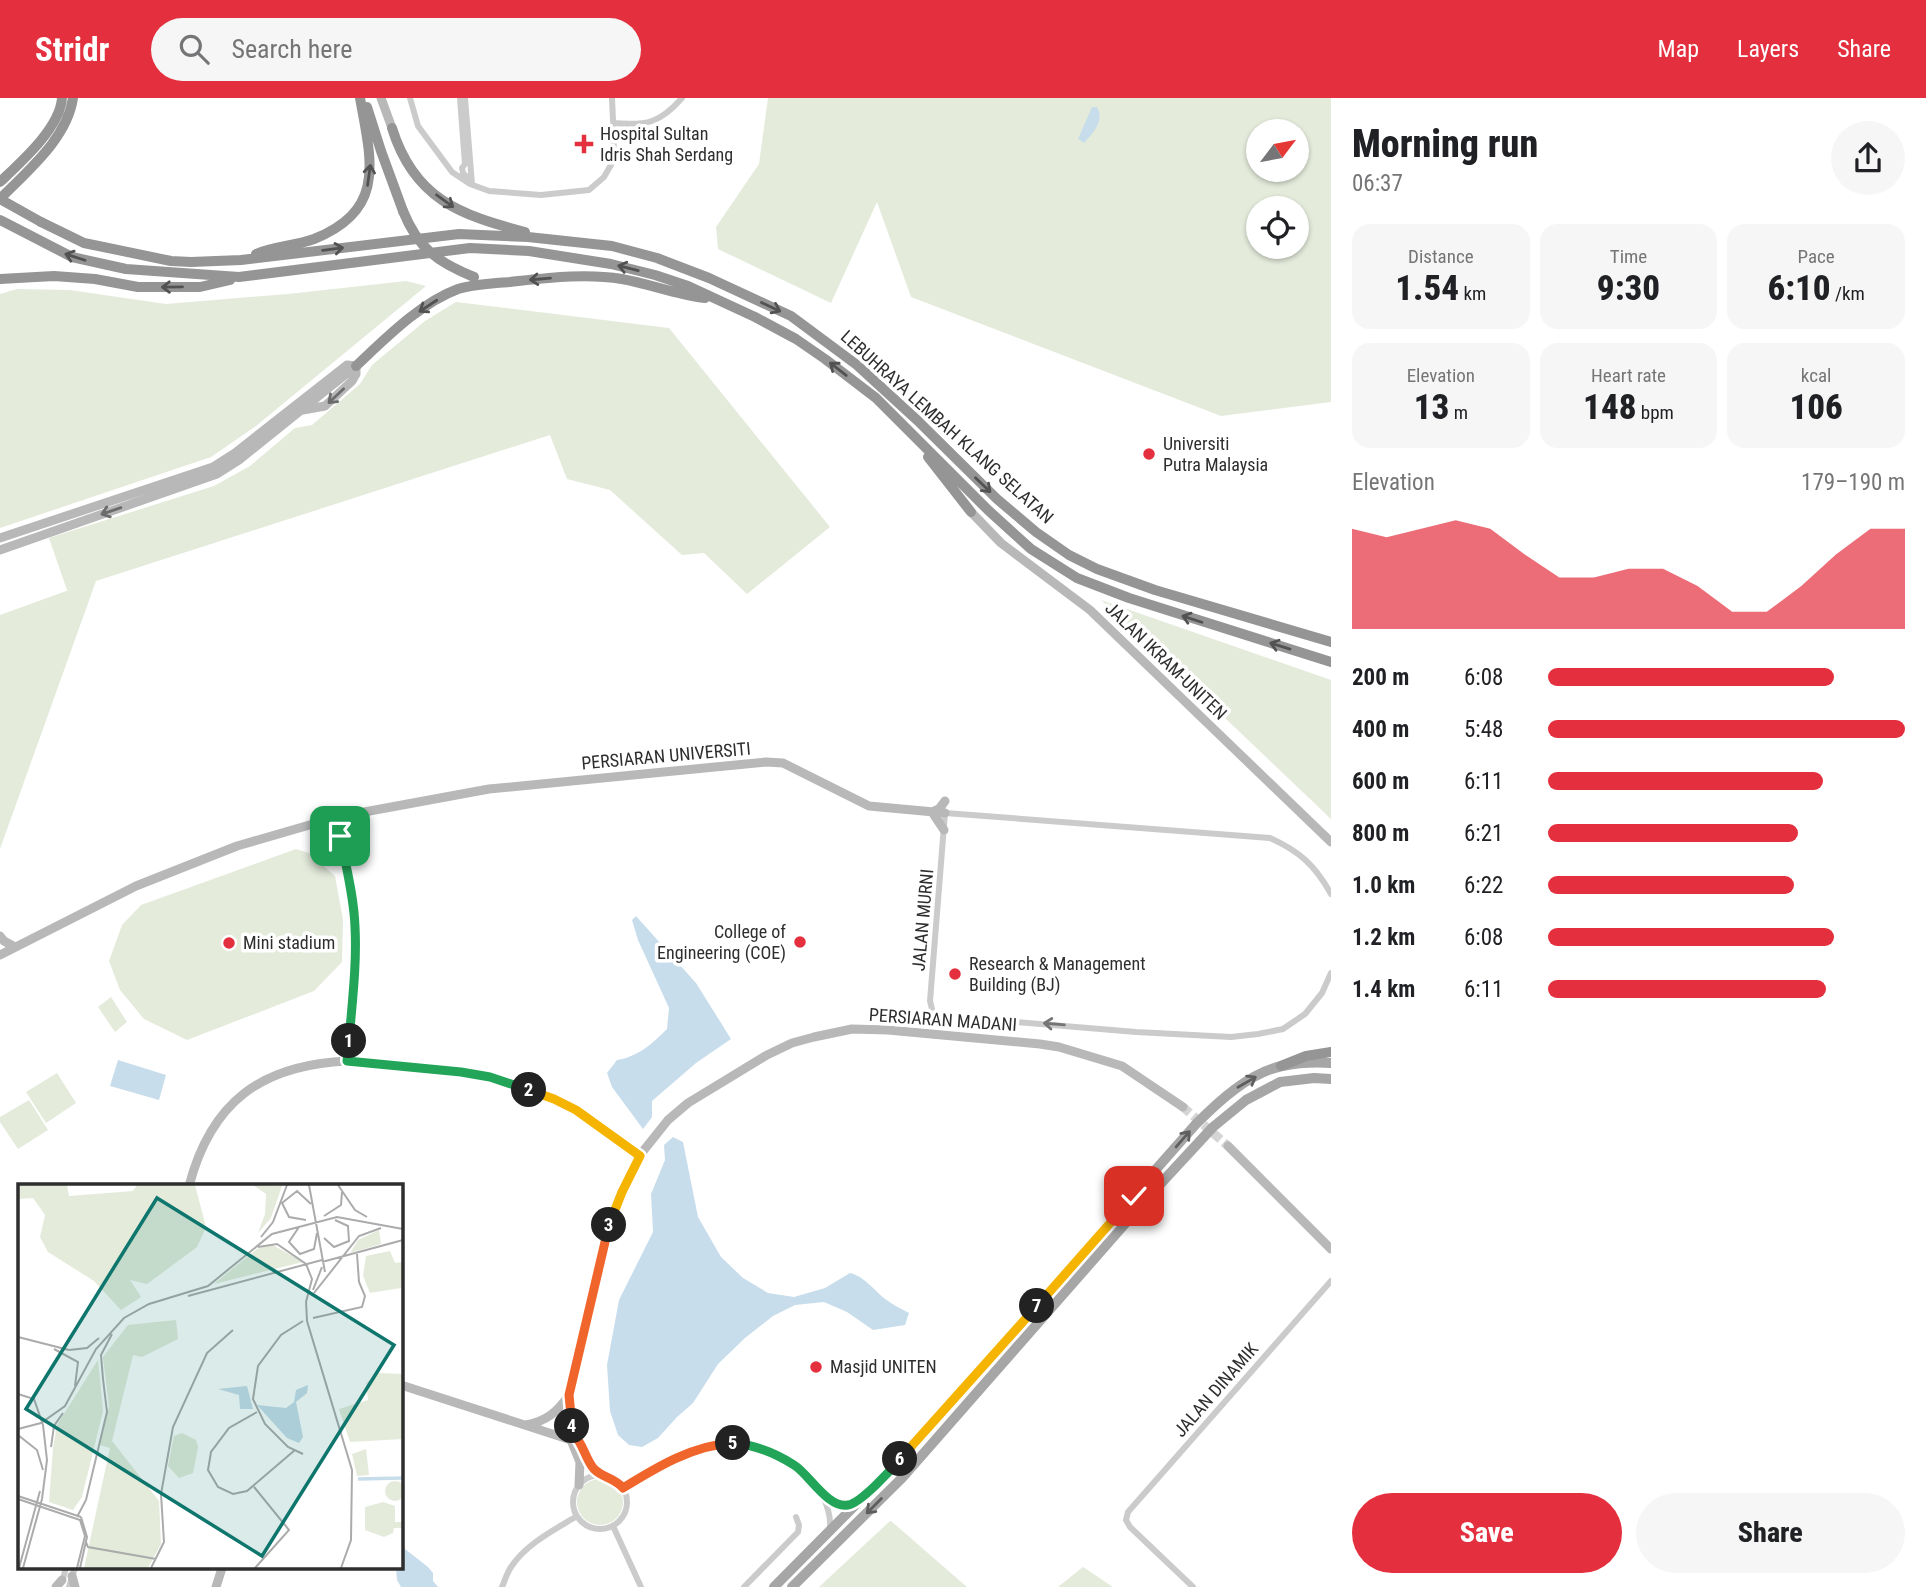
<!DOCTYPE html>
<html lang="en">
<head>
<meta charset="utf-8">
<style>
  body { margin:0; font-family:"Roboto Condensed",sans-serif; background:#f6f6f6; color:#202124; height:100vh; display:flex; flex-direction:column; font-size:26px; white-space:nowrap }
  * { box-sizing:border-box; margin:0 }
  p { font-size:23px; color:#757577 }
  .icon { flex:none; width:38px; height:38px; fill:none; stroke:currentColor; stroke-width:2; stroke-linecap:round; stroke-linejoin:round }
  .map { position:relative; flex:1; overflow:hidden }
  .side { display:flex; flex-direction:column; background:#fff; width:595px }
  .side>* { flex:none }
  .needle { width:46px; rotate:58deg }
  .tools { position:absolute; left:1246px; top:21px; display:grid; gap:14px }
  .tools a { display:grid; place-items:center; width:63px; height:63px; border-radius:50%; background:#fff; box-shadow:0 2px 5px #0004; font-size:35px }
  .pin { position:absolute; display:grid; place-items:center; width:60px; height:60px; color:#fff; margin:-30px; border-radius:14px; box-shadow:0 4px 10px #0006 }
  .km { position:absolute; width:35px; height:35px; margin:-18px; border-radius:50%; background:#222; color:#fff; font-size:19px; line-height:35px; text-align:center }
  .round { display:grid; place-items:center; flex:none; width:74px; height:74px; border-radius:37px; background:#f6f6f6 }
  .head { display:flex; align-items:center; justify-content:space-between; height:119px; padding:0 21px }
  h1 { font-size:38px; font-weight:800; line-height:52px }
  .stats { display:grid; grid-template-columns:repeat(3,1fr); gap:10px; height:119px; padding:7px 21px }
  .stats div { display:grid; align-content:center; border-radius:18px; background:#f6f6f6; text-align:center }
  .stats b { font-size:35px; font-weight:800 }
  .stats small { font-size:19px; font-weight:400 }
  .stats p { font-size:19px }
  .chart { height:196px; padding:14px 21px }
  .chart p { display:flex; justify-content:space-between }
  .chart svg { width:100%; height:126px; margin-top:7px; fill:#e4303e; opacity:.7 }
  .cta { display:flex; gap:14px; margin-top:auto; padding:14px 21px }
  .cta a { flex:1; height:80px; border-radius:42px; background:#e4303e; color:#fff; font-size:28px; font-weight:800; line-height:80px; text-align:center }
  .cta a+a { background:#f6f6f6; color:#202124 }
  ul { padding:0 21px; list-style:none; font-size:23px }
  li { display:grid; grid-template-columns:112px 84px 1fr; align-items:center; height:52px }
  li i { height:18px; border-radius:9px; background:#e4303e }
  header { display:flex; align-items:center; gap:42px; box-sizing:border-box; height:98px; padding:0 35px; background:#e4303e; color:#fff }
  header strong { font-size:33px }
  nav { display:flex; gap:38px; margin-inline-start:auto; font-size:24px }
  .search { width:490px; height:63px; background:#f6f6f6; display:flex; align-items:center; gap:18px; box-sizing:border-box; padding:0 24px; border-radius:38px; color:#757577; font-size:26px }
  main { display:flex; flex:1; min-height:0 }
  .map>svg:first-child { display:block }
</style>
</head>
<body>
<header>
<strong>Stridr</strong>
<div class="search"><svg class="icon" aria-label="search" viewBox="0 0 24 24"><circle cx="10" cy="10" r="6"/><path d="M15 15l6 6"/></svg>Search here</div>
<nav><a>Map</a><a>Layers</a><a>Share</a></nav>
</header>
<main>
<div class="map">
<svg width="1331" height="1489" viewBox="0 0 1331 1489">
  <rect width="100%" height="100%" fill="#fff"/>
  <path fill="#e4ebdb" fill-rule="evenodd" d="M 768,0 L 1331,0 L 1331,304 L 1221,318 L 911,199 L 877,104 L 831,205 L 718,151 L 716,129 L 759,66 ZM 1258,33 L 1297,33 L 1297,72 L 1258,72 ZM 1258,110 L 1297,110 L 1297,149 L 1258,149 Z
    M 406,183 L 426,188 L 256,328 L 211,359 L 0,430 L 0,196 L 17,191 L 70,192 L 166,206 L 288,196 Z
    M 456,204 L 669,230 L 830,429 L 747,496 L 704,455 L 682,457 L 610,392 L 567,381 L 550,337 L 96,483 L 0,751 L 0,517 L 69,492 L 67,492 L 49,440 L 214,388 L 250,368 L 295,330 L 312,327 L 360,286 L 372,267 L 425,223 Z
    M 1101,502 L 1331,582 L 1331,721 Z
    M 296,751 L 309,755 L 335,778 L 343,822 L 342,864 L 314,893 L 187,942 L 144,921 L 120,892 L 109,863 L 122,827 L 141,807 Z
    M 111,899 L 127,924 L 115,934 L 98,909 Z
    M 57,975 L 76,1005 L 46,1025 L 26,994 Z
    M 29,1002 L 48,1032 L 18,1051 L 0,1024 L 0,1019 Z
    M577 1404a23 23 0 1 1 46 0a23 23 0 1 1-46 0Z
    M 890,1423 L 891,1423 L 967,1489 L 819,1489 Z
    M 1083,1469 L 1113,1489 L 1058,1489 Z"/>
  <path fill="#c7ddeb" d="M 1092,9 L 1097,9 C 1105,23 1093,35 1084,45 L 1078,41 Z
    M 636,818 L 696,885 L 731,941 L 696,965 L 652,1003 L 652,1019 L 643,1031 L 612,989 L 607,975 L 617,962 C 638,959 653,945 667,931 L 669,910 L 638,842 L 632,822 Z
    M 118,962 L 166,977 L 159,1002 L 110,988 Z
    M 673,1039 L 683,1044 L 698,1119 L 721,1159 L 743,1180 L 768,1195 L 794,1199 L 825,1190 L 850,1175 C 866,1179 875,1194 888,1203 C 895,1208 902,1211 909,1215 L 905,1227 L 873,1232 L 847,1214 L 824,1204 L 795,1207 L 773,1218 L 745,1240 L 718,1266 L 693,1305 L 677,1319 L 658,1340 L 642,1349 L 629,1347 L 618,1337 L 610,1313 L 607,1267 L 619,1202 L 653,1134 L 651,1096 L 665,1062 L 664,1047 Z
    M 401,1436 L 405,1451 L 428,1469 L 433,1475 L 433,1483 L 438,1489 L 401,1489 L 397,1482 L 396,1470 L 401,1470 Z"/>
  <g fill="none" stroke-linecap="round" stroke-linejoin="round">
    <path stroke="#d5d5d5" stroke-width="9" stroke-dasharray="9 4.5" stroke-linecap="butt" d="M 1183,1009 L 1228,1048"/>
    <path stroke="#cbcbcb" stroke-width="6" d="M 410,0 L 418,28 L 452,74 L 470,86 L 489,93 L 541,97 L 589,92 L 604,79 L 612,65 L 614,44 L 612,0
      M 460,0 L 465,66 L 462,70 L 463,75 L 467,79 L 471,77
      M 465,0 L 472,86
      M 613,25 C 647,28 660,25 682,0
      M 337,719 C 343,755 353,791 355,827 C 358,870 351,920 347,963
      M 1331,796 C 1315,767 1299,753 1270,740 L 945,715 L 930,903 L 933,915 L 944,918 L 1136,934 L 1231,939 L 1258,936 L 1283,931 L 1305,916 L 1322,895 L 1331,875
      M573 1404a27 27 0 1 1 54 0a27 27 0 1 1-54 0Z
      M 623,1390 C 648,1375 685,1351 714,1346 C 743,1341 772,1352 795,1368 C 814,1381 828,1414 855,1405
      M 821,1395 C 827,1407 831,1417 830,1431
      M 613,1428 L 641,1489
      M 62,1484 L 66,1470
      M 69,1489 L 75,1470
      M 502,1489 C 505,1482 507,1475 511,1469 C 526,1446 554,1432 577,1418
      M 744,1489 L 798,1434 L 799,1427 L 796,1419
      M 1193,1489 L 1130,1429 L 1126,1422 L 1128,1414 L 1331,1183"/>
    <path stroke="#b8b8b8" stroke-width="9" d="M 381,0 L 392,30
      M 303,312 L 325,308 L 352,283 L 356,276 L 356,268
      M 971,414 L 1001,445 L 1090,512 L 1331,744
      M 0,440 L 213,369 L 235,355 L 347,267 L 356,268
      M 0,452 L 217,376 L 239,362 L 356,268
      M 932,714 L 944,732
      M 932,714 L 939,711 L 945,703
      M 320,724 L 331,728 L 340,738 L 347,725 L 356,715
      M 0,838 L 4,843 L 15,849
      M 0,857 L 136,788 L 237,748 L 337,719 L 489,691 L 766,664 L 783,665 L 869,708 L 945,715
      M 1228,1048 L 1331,1151
      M 189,1088 C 211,1004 261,967 347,963 L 461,974 L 490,979 L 565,1006 L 640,1057
      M 401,1287 L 571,1342 L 576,1340
      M 526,1327 C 547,1323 557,1314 569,1297
      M 574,1337 C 579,1342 580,1347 583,1353 C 588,1363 594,1370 602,1377
      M 579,1387 L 580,1364 L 571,1342 L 573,1336 L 569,1297 L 609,1127 L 622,1094 L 640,1057 L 668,1022 L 688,1005 L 767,957 L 792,945 L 814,939 L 852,931 L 888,932 L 1040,946 L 1059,949 L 1122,968 L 1183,1009
      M 72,1478 L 75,1489
      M 56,1489 L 62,1482
      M 216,1489 L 222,1470"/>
    <path stroke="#a6a6a6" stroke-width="10" d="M 774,1489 L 892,1370 L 1196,1026 C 1219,1003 1249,975 1282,968 C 1297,965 1316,964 1331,965
      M 792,1489 L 902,1380 L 1151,1096 L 1213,1029 L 1246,1002 L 1280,984 L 1314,980 L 1331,981"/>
    <path stroke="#959595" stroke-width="10" d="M 367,9 L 381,53 L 403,113
      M 392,30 C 414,101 460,117 525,134
      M 0,84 C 21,64 60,30 62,0
      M 0,101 C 27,73 67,41 73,0
      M 0,122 L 72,159 L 126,171 L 239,179 L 470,150 L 529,153 L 611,166 L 655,177 L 688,188 L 755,219 L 796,241 L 825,261 L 876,300 L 988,412 L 1031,451 L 1077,480 L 1129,500 L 1331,564
      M 41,124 L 84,145 L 171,163 L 191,164 L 241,162 L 459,136 L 528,139 L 612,148 L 657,160 L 709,180 L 791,218 L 857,267 L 917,322 L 997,401 L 1036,434 L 1069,457 L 1097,471 L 1155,492 L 1331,544
      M 256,156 C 275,148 295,148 314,141 C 387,112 371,62 360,0
      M 0,181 L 54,178 L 95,181 L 138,189 L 200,189 L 230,182
      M 356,268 C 385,241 420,205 458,191 C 474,186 494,185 510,184 C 547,180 585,175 622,181 C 650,186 677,197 705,200
      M 928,359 L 971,414
      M 1281,968 L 1306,958 L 1331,954"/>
    <path stroke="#959595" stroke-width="10" d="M 0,101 L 41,124
      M 403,113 C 418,150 437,164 474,179"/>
  </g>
  <defs><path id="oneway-shaft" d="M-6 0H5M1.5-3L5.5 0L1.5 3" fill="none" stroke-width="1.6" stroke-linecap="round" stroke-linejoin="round" transform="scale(1.75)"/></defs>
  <g stroke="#525252">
    <use href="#oneway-shaft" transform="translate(369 77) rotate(-82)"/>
    <use href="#oneway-shaft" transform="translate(445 103) rotate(36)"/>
    <use href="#oneway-shaft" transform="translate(333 151) rotate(-7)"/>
    <use href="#oneway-shaft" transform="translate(75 159) rotate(-162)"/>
    <use href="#oneway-shaft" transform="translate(628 170) rotate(-166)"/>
    <use href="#oneway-shaft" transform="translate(540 181) rotate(175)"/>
    <use href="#oneway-shaft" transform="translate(172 189) rotate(179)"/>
    <use href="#oneway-shaft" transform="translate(428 208) rotate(147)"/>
    <use href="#oneway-shaft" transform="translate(771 209) rotate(25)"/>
    <use href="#oneway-shaft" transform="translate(838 271) rotate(-142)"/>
    <use href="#oneway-shaft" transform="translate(983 387) rotate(44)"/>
    <use href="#oneway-shaft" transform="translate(1192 521) rotate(-162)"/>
    <use href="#oneway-shaft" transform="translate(1280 548) rotate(-163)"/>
  </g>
  <g stroke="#6c6c6c">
    <use href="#oneway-shaft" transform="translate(336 298) rotate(137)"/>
    <use href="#oneway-shaft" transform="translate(111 413) rotate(161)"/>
  </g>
  <use stroke="#757575" href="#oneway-shaft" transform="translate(1054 926) rotate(-175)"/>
  <g stroke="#5e5e5e">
    <use href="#oneway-shaft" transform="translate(1247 984) rotate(-30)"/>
    <use href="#oneway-shaft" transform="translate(1183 1041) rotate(-49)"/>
    <use href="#oneway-shaft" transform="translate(874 1408) rotate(135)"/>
  </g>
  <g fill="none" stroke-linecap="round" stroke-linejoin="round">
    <defs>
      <path id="split-1" d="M 340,738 C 346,768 354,799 355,829 C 357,867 352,905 349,943"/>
      <path id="split-2" d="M 349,943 L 347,963 L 461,974 L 490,979 L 529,992"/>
      <path id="split-3" d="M 529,992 L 554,1001 L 576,1012 L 640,1058 L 622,1094 L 609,1127"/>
      <path id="split-4" d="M 572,1328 L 569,1297 L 609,1127"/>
      <path id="split-5" d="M 572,1328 L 573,1336 C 583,1344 585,1361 594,1371 C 603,1380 615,1380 623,1390 C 657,1369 693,1347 733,1345"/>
      <path id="split-6" d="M 733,1345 C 756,1347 775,1355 794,1367 C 809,1376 828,1411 848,1407 C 861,1405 891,1372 900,1361"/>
      <path id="split-7" d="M 900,1361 L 1037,1208"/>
      <path id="split-8" d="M 1037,1208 L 1134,1098"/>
    </defs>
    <use href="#split-1" stroke="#fff" stroke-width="14"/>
    <use href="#split-2" stroke="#fff" stroke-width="14"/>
    <use href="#split-3" stroke="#fff" stroke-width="14"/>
    <use href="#split-4" stroke="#fff" stroke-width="14"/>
    <use href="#split-5" stroke="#fff" stroke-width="14"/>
    <use href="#split-6" stroke="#fff" stroke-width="14"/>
    <use href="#split-7" stroke="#fff" stroke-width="14"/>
    <use href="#split-8" stroke="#fff" stroke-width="14"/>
    <use href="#split-1" stroke="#22a559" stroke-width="9"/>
    <use href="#split-2" stroke="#22a559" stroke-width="9"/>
    <use href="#split-3" stroke="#f5b400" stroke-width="9"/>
    <use href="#split-4" stroke="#f0652b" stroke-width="9"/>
    <use href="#split-5" stroke="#f0652b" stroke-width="9"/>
    <use href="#split-6" stroke="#22a559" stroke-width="9"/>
    <use href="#split-7" stroke="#f5b400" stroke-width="9"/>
    <use href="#split-8" stroke="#f5b400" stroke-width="9"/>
  </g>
  <g fill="#e4303e" stroke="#fff" stroke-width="2.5">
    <path d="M580.5 35.5h7v7h7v7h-7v7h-7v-7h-7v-7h7z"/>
    <circle cx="1149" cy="356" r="7"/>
    <circle cx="800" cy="844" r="7"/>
    <circle cx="229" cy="845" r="7"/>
    <circle cx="955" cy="876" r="7"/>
    <circle cx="816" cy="1269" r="7"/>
  </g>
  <g text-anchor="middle" stroke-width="7" stroke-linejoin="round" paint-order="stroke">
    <g font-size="18" fill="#2e2e2e" stroke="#fff" text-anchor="start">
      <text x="600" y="42">Hospital Sultan<tspan x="600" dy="21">Idris Shah Serdang</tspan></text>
      <text x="1163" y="352">Universiti<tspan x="1163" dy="21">Putra Malaysia</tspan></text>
      <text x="786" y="840" text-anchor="end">College of<tspan x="786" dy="21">Engineering (COE)</tspan></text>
      <text x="243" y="851">Mini stadium</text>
      <text x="969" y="872">Research &amp; Management<tspan x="969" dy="21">Building (BJ)</tspan></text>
      <text x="830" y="1275">Masjid UNITEN</text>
    </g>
    <g font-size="18" fill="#2e2e2e" stroke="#fff">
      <text transform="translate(947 329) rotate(42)" y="6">LEBUHRAYA LEMBAH KLANG SELATAN</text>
      <text transform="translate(1166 563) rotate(44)" y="6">JALAN IKRAM-UNITEN</text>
      <text transform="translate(666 658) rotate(-5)" y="6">PERSIARAN UNIVERSITI</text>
      <text transform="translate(923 822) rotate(-85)" y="6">JALAN MURNI</text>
      <text transform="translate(943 922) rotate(4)" y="6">PERSIARAN MADANI</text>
      <text transform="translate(1216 1292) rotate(-49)" y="6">JALAN DINAMIK</text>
    </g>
  </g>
  <g transform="translate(18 1086)">
    <rect width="385" height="385" fill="#fff"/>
    <path d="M 0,1 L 49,1 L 51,12 L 115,7 L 119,1 L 177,1 L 188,43 L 179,63 L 129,100 L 112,96 L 123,113 L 103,126 L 76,97 L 30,68 L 22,53 L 27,31 L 15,14 L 0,15 ZM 235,1 L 264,2 L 253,34 L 240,49 L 247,30 L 248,10 ZM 361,46 L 363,60 L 332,69 L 340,56 ZM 253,60 L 285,78 L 196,100 L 239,65 ZM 372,67 L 377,79 L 385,78 L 383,104 L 352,109 L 345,92 L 348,72 ZM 158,136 L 160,155 L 124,173 L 115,171 L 94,257 L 141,317 L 143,360 L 130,384 L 66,384 L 92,264 L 82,261 L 91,222 L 85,173 L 110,141 ZM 80,176 L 85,227 L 64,313 L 55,326 L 31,318 L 35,264 L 39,241 ZM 360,189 L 385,190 L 385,255 L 332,258 L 321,225 L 350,216 L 348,199 ZM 164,249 L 178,256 L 180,263 L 175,289 L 161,294 L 150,282 L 156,252 ZM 348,265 L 351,291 L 339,292 L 334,270 ZM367 307a10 10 0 1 1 20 0a10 10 0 1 1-20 0ZM 365,318 L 377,322 L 377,338 L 384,338 L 384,344 L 376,344 L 375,349 L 366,353 L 347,346 L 347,323 Z" fill="#e4ebdb"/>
    <path d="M 290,201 L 289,209 L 278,218 L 285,253 L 281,259 L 269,254 L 239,221 L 268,224 L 276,218 L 278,206 ZM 229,202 L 235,225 L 222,225 L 221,211 L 200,205 Z" fill="#c7ddeb"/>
    <path fill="none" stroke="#c7ddeb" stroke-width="3.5" d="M 340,295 L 385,294"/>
    <path fill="none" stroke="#ababab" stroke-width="2" d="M 291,1 L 307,88M 320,1 L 337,26 L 349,33M 306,32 L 323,21 L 324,8M 288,36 L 271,33 L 264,19 L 279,7 L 293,20M 281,43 L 271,58 L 282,70 L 296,65 L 299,49M 243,53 L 255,38 L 269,1M 306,54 L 316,63 L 331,57 L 330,42 L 317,36M 240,63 L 259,60 L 288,80 L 294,95 L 288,118M 304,78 L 385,56M 295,106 L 304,83M 296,109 L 341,52 L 363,44M 170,112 L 304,76M 288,117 L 289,137 L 334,286 L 333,356 L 323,384M 295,134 L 344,123 L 347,112 L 341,98 L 339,70M 285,137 L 263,151 L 240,182 L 235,215 L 247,240 L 270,263 L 285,270M 0,153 L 51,166M 36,165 L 60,178 L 57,202M 51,166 L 69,164 L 81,154M 85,195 L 83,171 L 94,150M 0,210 L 16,215 L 25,241 L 29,276 L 24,315M 239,228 L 211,244 L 193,268 L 190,286 L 200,303 L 215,310 L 229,307 L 277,266M 0,245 L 23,239 L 47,222 L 78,165 L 106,134 L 131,120 L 190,102 L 254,50 L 319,33 L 385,45M 0,251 L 19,266 L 25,286M 33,263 L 36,242 L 45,229M 236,303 L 271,346 L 237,384M 0,312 L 63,333M 0,315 L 62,336 L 67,352 L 59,384M 59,333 L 68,316 L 89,228 L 85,195M 68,358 L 70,363 L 138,375M 1,384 L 22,307M 5,384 L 24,315M 62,384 L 69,353 L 63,333M 133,384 L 146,358 L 143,310 L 155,243 L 189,169 L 215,146"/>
    <path fill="#0f766e" fill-opacity="0.15" stroke="#0f766e" stroke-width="3.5" d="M 139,14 L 376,161 L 244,372 L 8,225 Z"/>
    <rect width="385" height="385" fill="none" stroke="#2e2e2e" stroke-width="3.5"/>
  </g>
</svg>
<div class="tools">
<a><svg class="needle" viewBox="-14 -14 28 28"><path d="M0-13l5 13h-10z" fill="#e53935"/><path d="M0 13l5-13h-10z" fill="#757577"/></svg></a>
<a><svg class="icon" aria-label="locate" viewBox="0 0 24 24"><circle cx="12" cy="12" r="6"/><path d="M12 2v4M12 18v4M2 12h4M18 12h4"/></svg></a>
</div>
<div class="pin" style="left:340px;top:738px;background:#1e9e55"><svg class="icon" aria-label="arrive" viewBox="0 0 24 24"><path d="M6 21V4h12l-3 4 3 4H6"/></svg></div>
<div class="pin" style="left:1134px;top:1098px;background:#d93025"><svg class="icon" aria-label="check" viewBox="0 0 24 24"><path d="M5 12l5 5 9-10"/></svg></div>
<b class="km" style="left:349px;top:943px">1</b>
<b class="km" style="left:529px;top:992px">2</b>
<b class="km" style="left:609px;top:1127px">3</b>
<b class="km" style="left:572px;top:1328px">4</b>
<b class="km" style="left:733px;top:1345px">5</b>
<b class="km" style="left:900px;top:1361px">6</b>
<b class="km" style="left:1037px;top:1208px">7</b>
</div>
<section class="side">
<div class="head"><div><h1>Morning run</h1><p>06:37</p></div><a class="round"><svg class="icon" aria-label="share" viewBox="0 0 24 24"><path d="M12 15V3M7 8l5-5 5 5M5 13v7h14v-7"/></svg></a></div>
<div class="stats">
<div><p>Distance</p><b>1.54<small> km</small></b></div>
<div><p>Time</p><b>9:30</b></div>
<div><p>Pace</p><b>6:10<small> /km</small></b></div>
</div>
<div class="stats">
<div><p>Elevation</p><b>13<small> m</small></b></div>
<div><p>Heart rate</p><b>148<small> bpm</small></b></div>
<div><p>kcal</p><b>106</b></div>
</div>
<div class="chart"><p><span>Elevation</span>179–190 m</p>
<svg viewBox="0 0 160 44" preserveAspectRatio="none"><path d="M0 44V9L10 12L20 9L30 6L40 9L50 18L60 26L70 26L80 23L90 23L100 29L110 38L120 38L130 29L140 18L150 9L160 9V44z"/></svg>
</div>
<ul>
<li><b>200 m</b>6:08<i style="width:80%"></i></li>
<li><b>400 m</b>5:48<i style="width:100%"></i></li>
<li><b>600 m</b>6:11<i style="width:77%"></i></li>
<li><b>800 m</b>6:21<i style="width:70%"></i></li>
<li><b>1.0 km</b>6:22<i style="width:69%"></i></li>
<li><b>1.2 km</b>6:08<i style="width:80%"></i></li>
<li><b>1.4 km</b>6:11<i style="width:78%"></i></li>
</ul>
<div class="cta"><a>Save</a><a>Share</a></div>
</section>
</main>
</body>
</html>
